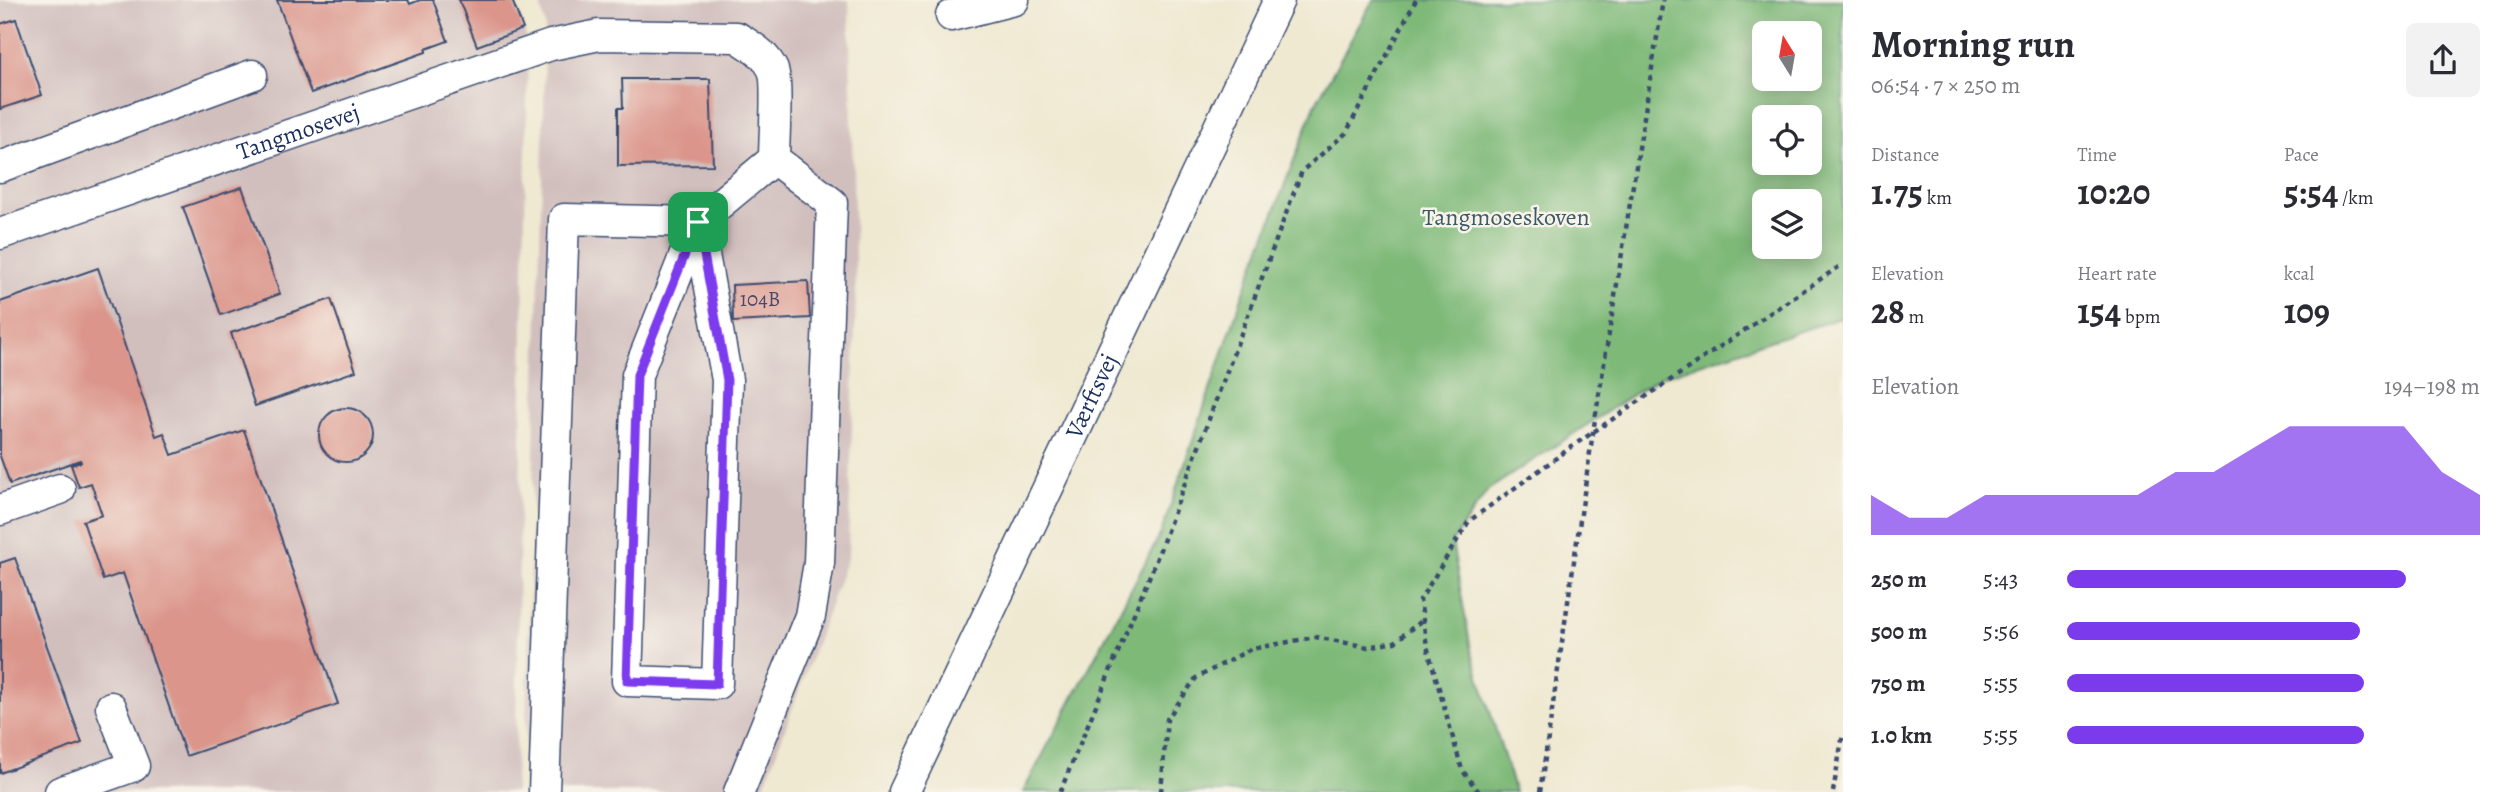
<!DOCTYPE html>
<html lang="en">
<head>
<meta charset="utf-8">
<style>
  body { margin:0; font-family:Alegreya,serif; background:#f2f2f3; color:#2b2b33; height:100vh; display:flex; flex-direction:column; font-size:26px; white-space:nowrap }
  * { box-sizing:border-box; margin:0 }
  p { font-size:23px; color:#7c7c81 }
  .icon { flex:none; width:38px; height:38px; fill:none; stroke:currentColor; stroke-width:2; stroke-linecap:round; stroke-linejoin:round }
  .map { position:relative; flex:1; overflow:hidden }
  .details { display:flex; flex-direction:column; background:#fff; width:665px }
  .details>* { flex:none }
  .needle { width:46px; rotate:349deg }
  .tools { position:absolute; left:1752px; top:21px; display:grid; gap:14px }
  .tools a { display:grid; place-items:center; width:70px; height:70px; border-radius:10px; background:#fff; box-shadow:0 4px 18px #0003; font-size:35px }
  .pin { position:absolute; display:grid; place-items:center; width:60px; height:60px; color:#fff; margin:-30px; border-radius:14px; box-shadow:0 4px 10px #0006 }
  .round { display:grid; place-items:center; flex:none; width:74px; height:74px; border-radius:10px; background:#f2f2f3 }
  .overview { display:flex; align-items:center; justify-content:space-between; height:119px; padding:0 28px }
  h1 { font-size:38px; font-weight:700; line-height:52px }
  .stats { display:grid; grid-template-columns:repeat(3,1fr); gap:10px; height:119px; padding:7px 28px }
  .stats div { display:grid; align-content:center }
  .stats b { font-size:35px; font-weight:700 }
  .stats small { font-size:19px; font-weight:400 }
  .stats p { font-size:19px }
  .chart { height:196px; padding:14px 28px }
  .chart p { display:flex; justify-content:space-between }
  .chart svg { width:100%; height:126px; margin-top:7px; fill:#7c3aed; opacity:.7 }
  ul { padding:0 28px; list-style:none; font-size:23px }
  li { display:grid; grid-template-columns:112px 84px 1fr; align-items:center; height:52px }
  li i { height:18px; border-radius:9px; background:#7c3aed }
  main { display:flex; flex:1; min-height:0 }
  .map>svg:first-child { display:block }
</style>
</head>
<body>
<main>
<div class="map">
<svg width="1843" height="792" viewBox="0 0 1843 792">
  <rect width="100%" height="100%" fill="#f7f3e8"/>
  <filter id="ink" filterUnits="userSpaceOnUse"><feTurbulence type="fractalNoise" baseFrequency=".0143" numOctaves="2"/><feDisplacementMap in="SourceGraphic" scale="14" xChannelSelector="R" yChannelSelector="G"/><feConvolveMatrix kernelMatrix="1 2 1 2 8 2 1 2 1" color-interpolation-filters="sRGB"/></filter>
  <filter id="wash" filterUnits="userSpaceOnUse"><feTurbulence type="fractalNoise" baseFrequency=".00686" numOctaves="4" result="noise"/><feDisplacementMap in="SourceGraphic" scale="28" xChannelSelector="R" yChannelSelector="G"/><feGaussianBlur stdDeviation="1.57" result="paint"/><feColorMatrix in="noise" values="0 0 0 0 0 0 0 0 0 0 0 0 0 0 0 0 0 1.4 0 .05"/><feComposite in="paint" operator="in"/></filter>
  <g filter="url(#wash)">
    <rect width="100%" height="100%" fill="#efe9d1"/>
    <path fill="#d1bfbe" d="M 0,0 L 515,0 L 528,43 L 515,792 L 0,792 Z
      M 539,0 L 849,0 L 856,298 L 848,556 L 762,792 L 524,792 L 544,108 L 545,24 Z"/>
    <path fill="#7eb978" stroke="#4c746b" stroke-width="2" fill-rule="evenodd" d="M 1373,0 L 1843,0 L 1843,317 L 1660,377 L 1488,490 L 1452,542 L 1471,650 L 1515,792 L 1023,792 L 1161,533 L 1242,297 L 1315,105 ZM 1764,33 L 1810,33 L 1810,79 L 1764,79 ZM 1764,117 L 1810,117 L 1810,163 L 1764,163 ZM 1764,201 L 1810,201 L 1810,247 L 1764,247 Z"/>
    <g id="blocks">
      <path fill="#db958b" d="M 277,0 L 408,0 L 410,4 L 420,0 L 433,0 L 448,41 L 426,49 L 426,52 L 311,93 Z
        M 459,0 L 512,0 L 523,29 L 477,46 Z
        M 16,19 L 42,95 L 0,109 L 0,24 Z
        M 622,79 L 710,79 L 713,165 L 618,166 L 618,108 L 623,108 Z
        M 242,187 L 280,294 L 221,315 L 183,207 Z
        M 98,268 L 156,436 L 164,433 L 172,455 L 244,430 L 338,704 L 186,756 L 123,573 L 103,580 L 83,521 L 102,515 L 91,483 L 79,487 L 71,465 L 81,462 L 80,460 L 10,484 L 0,456 L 0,302 Z
        M 808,281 L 810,318 L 733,322 L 732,285 Z
        M 331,299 L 356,371 L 255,406 L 231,333 Z
        M319 435a27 27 0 1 1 54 0a27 27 0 1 1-54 0Z
        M 15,558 L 82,743 L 0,773 L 0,563 Z"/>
    </g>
  </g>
  <g filter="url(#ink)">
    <use href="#blocks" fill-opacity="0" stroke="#3b4b6f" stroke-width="2"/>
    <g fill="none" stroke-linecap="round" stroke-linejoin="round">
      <defs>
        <g id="minor">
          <path d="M 951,16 L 1014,0"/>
          <path d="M 0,167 L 252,75"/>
          <path d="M 698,222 L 727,380 L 717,684 L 627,681 L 637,375 Z"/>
          <path id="s1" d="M 0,234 L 551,45 L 599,35 L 737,37 C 751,46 766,54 773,70 C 778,82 774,142 774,159 L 698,222 L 564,219 L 544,792"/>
          <path d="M 0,510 L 60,489"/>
          <path d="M 60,792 L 134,766 L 111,707"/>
          <path d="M 739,792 L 810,616 L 819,563 L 832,203 L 774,159"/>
          <path id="s2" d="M 904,792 L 1279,0"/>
        </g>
      </defs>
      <use href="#minor" stroke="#3b4b6f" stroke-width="33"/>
      <path stroke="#3b4b6f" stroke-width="4.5" stroke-dasharray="5 5" stroke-linecap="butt" d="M 1060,792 L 1155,563 L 1302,171 L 1346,133 L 1416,0
        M 1161,792 L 1167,719 L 1196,678 L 1251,649 L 1315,637 L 1368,647 L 1395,642 L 1423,619
        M 1479,792 L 1462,770 L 1427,646 L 1420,600 L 1469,521 L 1577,443 L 1843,264
        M 1540,792 L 1593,432 L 1663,0
        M 1833,792 L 1843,734"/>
      <use href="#minor" stroke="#fff" stroke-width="30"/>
    </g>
  </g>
  <g fill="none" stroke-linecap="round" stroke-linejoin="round" filter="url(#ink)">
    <defs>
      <path id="route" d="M 698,222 L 727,380 L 717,684 L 627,681 L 637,375 Z"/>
    </defs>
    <use href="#route" stroke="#fff" stroke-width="14"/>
    <use href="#route" stroke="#7c3aed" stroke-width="9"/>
  </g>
  <g text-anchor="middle" stroke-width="5" stroke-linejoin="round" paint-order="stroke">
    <g font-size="21" fill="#4b4869">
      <text x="760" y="306">104B</text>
    </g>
    <g font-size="24" fill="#1b2f5e" stroke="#f7f3e8">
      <text dy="8" stroke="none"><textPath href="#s1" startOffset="315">Tangmosevej</textPath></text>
      <text dy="8" stroke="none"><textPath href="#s2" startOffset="438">Værftsvej</textPath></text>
    </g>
    <g font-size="24" fill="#3c5a6a" stroke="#f7f3e8">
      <text x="1506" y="225">Tangmoseskoven</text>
    </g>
  </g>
</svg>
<div class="tools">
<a><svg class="needle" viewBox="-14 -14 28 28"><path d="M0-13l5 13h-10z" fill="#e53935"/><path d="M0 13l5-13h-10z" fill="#7c7c81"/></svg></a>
<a><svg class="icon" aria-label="locate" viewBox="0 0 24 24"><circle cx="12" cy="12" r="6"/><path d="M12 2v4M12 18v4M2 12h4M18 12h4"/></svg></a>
<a><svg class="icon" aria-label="layers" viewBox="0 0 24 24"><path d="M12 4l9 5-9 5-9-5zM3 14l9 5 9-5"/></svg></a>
</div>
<div class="pin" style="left:698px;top:222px;background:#1e9e55"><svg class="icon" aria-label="arrive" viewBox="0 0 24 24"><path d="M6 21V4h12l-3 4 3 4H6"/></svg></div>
</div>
<section class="details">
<div class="overview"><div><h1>Morning run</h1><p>06:54 · 7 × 250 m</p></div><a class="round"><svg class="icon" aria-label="share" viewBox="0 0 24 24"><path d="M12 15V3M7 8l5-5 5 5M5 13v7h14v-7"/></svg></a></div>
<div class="stats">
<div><p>Distance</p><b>1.75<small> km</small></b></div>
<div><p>Time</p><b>10:20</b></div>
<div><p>Pace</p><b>5:54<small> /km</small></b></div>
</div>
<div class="stats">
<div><p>Elevation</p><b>28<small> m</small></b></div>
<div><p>Heart rate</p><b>154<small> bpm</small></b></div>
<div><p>kcal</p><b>109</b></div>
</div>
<div class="chart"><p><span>Elevation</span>194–198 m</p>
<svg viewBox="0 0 160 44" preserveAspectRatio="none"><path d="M0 44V30L10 38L20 38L30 30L40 30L50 30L60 30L70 30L80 22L90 22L100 14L110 6L120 6L130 6L140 6L150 22L160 30V44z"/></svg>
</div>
<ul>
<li><b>250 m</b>5:43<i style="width:82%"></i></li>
<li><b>500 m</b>5:56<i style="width:71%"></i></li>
<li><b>750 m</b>5:55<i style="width:72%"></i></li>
<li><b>1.0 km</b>5:55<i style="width:72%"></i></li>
</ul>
</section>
</main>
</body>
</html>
